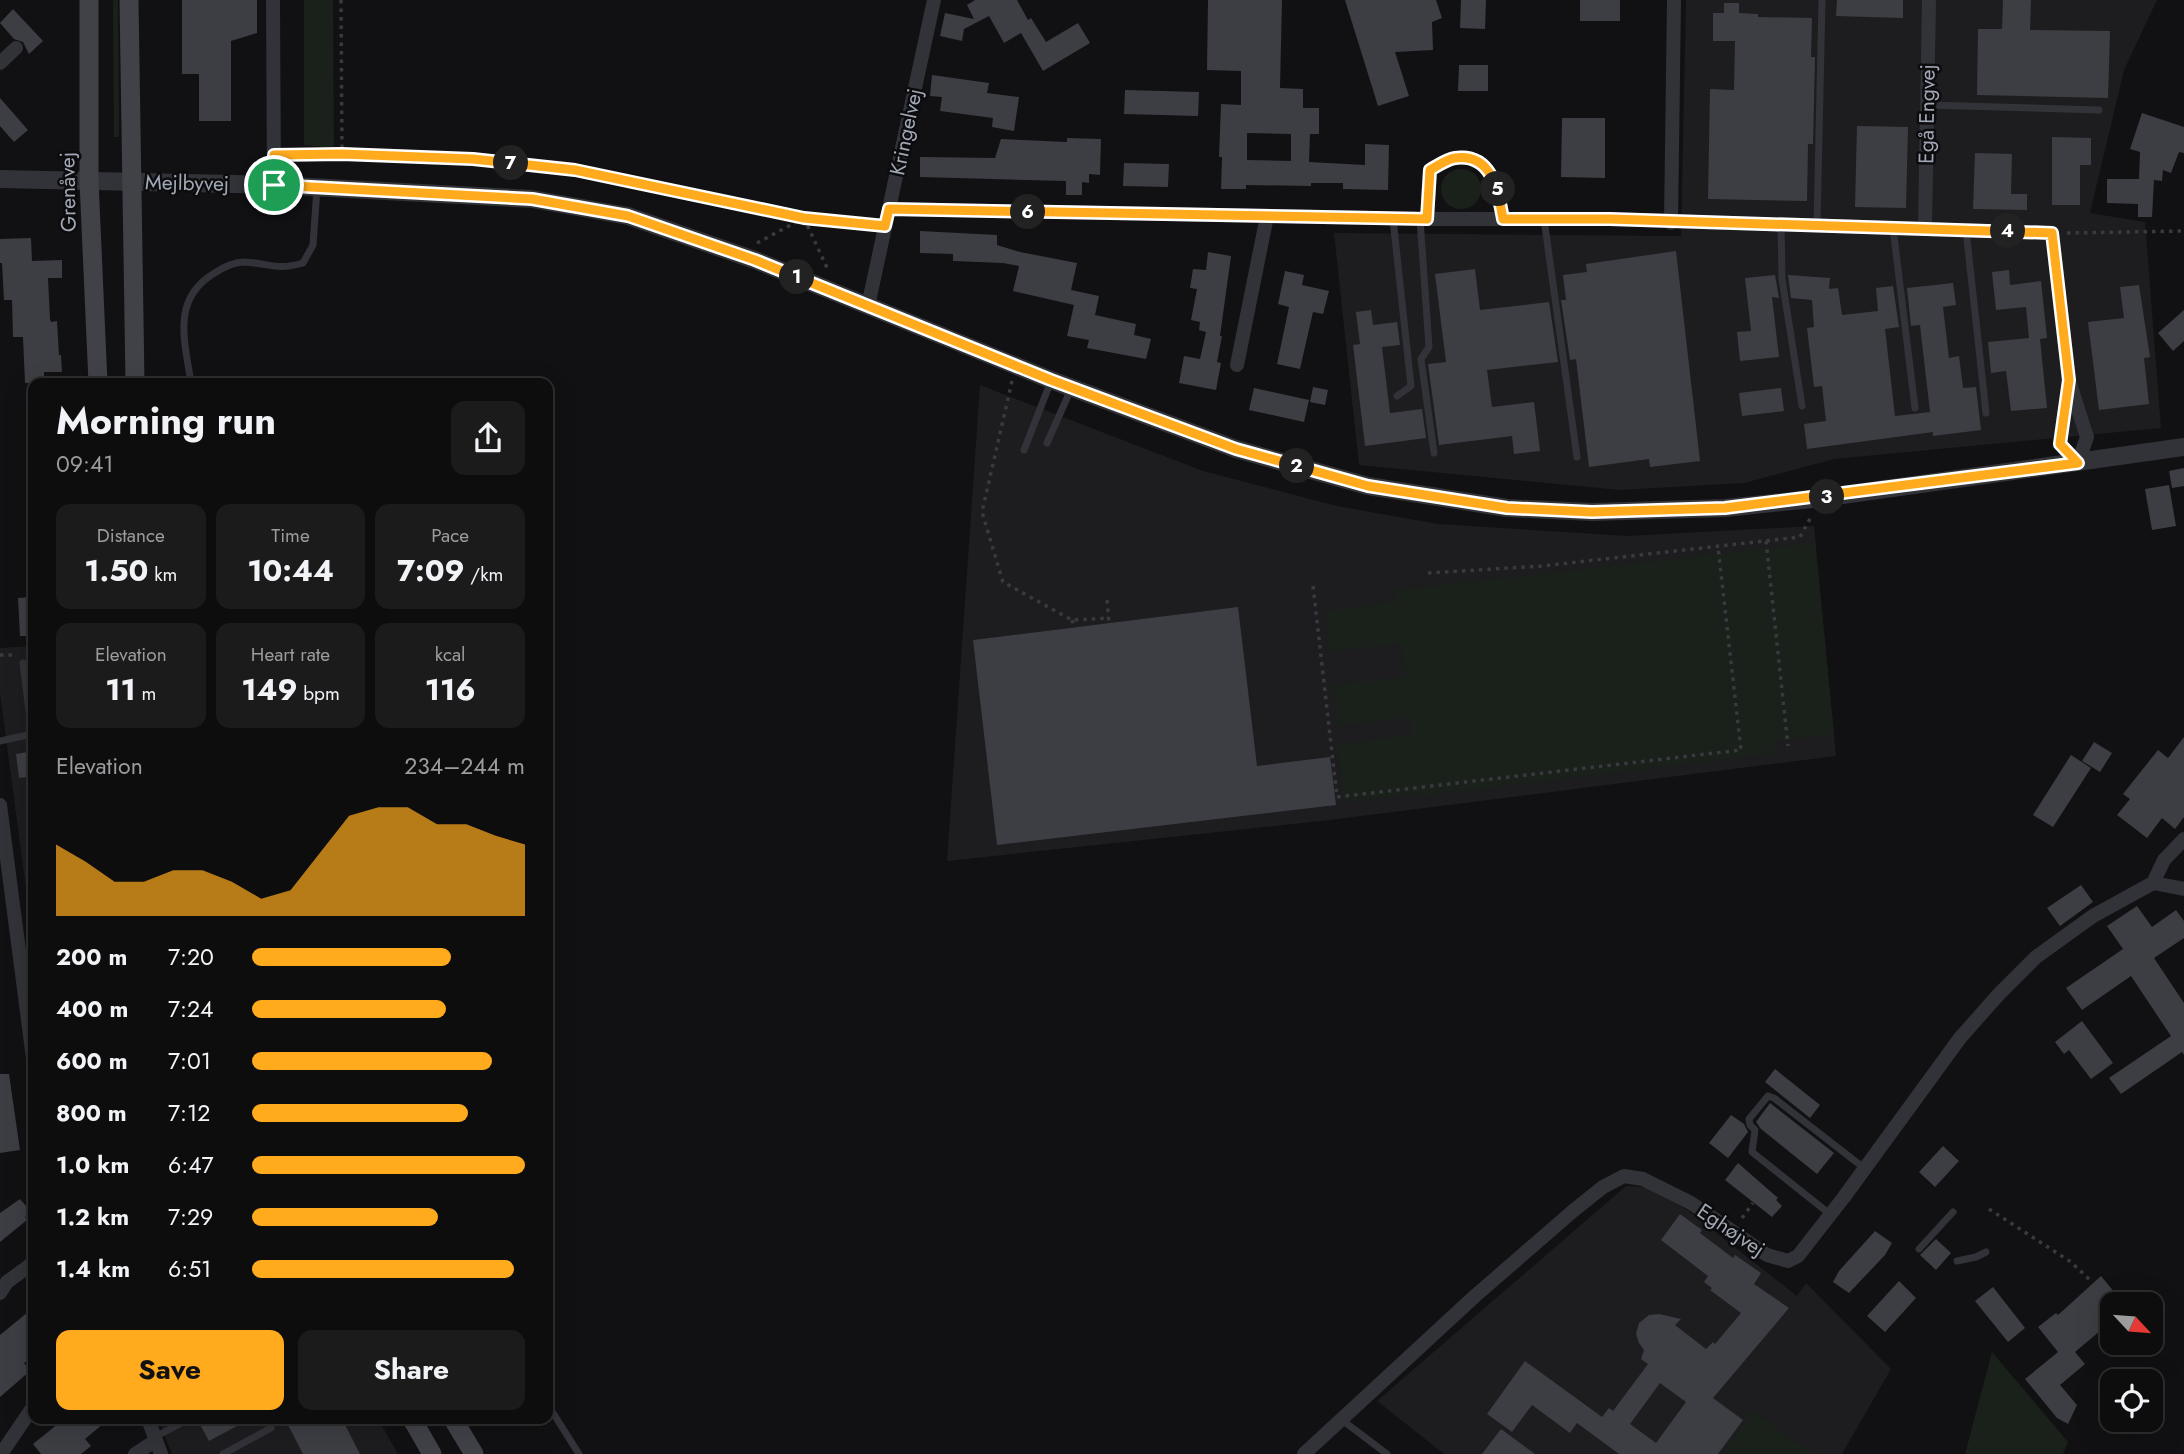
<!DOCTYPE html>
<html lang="en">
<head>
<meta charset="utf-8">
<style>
  body { margin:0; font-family:Jost,sans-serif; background:#1b1b1c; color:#f1f3f6; height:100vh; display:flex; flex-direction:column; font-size:26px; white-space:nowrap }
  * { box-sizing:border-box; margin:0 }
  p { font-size:23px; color:#9a9c9e }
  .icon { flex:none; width:38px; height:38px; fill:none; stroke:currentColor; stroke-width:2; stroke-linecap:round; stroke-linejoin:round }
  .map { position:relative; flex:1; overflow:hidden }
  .details { position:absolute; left:28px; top:378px; width:525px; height:1046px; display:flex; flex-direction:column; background:#0d0d0e; border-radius:14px; box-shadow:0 7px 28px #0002,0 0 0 2px #2d2d2e }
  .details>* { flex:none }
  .needle { width:46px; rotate:116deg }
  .controls { position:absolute; left:2100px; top:1292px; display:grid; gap:14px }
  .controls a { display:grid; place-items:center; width:63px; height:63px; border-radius:14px; background:#0d0d0e; box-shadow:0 7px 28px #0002,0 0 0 2px #2d2d2e; font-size:35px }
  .pin { position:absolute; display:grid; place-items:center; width:60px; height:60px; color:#fff; margin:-30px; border:4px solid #fff; border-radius:50%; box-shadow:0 2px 7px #0007 }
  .km { position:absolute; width:35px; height:35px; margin:-18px; border-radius:50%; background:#222; color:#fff; font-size:19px; line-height:35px; text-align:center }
  .round { display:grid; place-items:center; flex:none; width:74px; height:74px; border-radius:14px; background:#1b1b1c }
  .head { display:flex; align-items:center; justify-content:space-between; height:119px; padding:0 28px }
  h1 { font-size:38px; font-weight:700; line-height:52px }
  .metrics { display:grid; grid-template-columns:repeat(3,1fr); gap:10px; height:119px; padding:7px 28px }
  .metrics div { display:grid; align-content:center; border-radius:14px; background:#1b1b1c; text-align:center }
  .metrics b { font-size:30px; font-weight:700 }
  .metrics small { font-size:19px; font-weight:400 }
  .metrics p { font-size:19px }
  .chart { height:196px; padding:14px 28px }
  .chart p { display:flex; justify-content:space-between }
  .chart svg { width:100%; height:126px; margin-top:7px; fill:#ffab1d; opacity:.7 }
  .button { display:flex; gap:14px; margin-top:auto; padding:14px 28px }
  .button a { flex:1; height:80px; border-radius:14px; background:#ffab1d; color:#111; font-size:28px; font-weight:700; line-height:80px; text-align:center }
  .button a+a { background:#1b1b1c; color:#f1f3f6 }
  ul { padding:0 28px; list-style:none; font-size:23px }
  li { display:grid; grid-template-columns:112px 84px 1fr; align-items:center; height:52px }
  li i { height:18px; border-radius:9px; background:#ffab1d }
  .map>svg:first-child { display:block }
</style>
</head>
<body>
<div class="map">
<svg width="2184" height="1454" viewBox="0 0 2184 1454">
  <rect width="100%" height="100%" fill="#111113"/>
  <path fill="#1d1d20" d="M 1686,0 L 2157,0 L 2124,70 L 2090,213 L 2145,222 L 2161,428 L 1834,459 L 1744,483 L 1620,490 L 1359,465 L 1334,233 L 1681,236 Z
    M 980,385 L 1203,471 L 1337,506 L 1438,524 L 1627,536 L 1814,526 L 1836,756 L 1330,820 L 947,861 Z
    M 33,646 L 33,941 L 0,693 L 0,648 Z
    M 1626,1186 L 1646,1187 L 1686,1209 L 1797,1296 L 1806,1283 L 1891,1369 L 1842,1454 L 1444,1454 L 1377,1401 Z
    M 158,1419 L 378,1419 L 398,1454 L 172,1454 Z"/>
  <path fill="#19211a" d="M 113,0 L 118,0 L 119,137 L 114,137 Z
    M 304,0 L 333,0 L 334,148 L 304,145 Z
    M1441 189a20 20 0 1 1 40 0a20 20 0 1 1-40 0Z
    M 1815,543 L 1834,734 L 1774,740 L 1774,753 L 1421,796 L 1420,793 L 1344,802 L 1337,745 L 1412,734 L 1410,718 L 1338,725 L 1334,686 L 1406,676 L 1402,643 L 1330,652 L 1325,611 L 1397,602 L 1396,590 Z
    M 1992,1352 L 2068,1442 L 2063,1454 L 1965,1454 Z
    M 1753,1411 L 1812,1454 L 1722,1454 Z"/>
  <path fill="#3d3e43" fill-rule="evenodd" d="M 182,0 L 257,0 L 257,33 L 231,41 L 231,121 L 199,121 L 199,74 L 182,74 Z
    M 975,0 L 1017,0 L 1028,20 L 1031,18 L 1046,42 L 1078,23 L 1090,43 L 1043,71 L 1021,33 L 1004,43 L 989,16 L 964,29 L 962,41 L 940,36 L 945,13 L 974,19 L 967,5 Z
    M 1208,0 L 1282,0 L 1280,88 L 1303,89 L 1303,108 L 1319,108 L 1319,134 L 1310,134 L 1309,162 L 1365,165 L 1365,144 L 1389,145 L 1388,190 L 1343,189 L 1343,183 L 1311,183 L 1311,186 L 1246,185 L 1246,189 L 1221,189 L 1222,157 L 1219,157 L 1221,104 L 1241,105 L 1241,71 L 1207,70 ZM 1247,133 L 1291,134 L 1291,161 L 1247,160 Z
    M 1345,0 L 1436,0 L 1442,18 L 1432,22 L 1433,50 L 1395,52 L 1409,96 L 1378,106 Z
    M 1461,0 L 1486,0 L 1485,29 L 1460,28 Z
    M 1580,0 L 1620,0 L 1620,21 L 1580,21 Z
    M 1837,0 L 1903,0 L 1903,18 L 1836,16 Z
    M 2003,0 L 2031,0 L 2030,30 L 2110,31 L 2108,98 L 1977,95 L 1978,29 L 2002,29 Z
    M 1724,3 L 1739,3 L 1739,13 L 1758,14 L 1758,17 L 1812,18 L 1811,57 L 1815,57 L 1813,144 L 1808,144 L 1807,201 L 1708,199 L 1710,89 L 1734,90 L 1735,41 L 1713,41 L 1713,13 L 1724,13 Z
    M 13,9 L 43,41 L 29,54 L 23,42 L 14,39 L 0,23 Z
    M 1459,65 L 1488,65 L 1488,91 L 1458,91 Z
    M 932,75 L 989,83 L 987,93 L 1019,97 L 1014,131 L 992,127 L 993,118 L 940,111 L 942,97 L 930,96 Z
    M 1125,90 L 1199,92 L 1198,116 L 1124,114 Z
    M 0,98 L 28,130 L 14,142 L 0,126 Z
    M 2142,113 L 2184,127 L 2184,153 L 2179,152 L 2171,173 L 2163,170 L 2162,181 L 2154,180 L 2152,217 L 2138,217 L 2138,204 L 2107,203 L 2107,179 L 2139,179 L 2140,152 L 2130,149 Z
    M 1562,118 L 1605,118 L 1605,178 L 1561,177 Z
    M 1857,126 L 1908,127 L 1906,208 L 1855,207 Z
    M 2052,137 L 2091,138 L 2091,165 L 2080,165 L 2080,205 L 2052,205 Z
    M 1067,138 L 1101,139 L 1100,175 L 1089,174 L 1089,183 L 1082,182 L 1082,195 L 1066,195 L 1066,181 L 920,177 L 920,157 L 995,158 L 1001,139 L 1067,142 Z
    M 1975,153 L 2012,154 L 2011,194 L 2027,194 L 2027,210 L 1973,209 Z
    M 1124,163 L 1169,164 L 1168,187 L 1123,186 Z
    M 920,231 L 997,235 L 997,245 L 1020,252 L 1077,263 L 1071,290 L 1099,296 L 1095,315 L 1136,324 L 1134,335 L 1151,339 L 1146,359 L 1087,348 L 1089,340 L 1067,336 L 1074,305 L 1013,291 L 1019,266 L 1003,263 L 953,261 L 953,254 L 920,253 Z
    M 31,238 L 32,261 L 62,260 L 62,278 L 48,278 L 50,319 L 51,322 L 57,321 L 59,355 L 61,355 L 62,372 L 44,372 L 44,383 L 25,383 L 23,337 L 13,337 L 12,300 L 4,300 L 2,263 L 0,263 L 0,239 Z
    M 1676,251 L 1700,461 L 1650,467 L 1649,459 L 1589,467 L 1576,359 L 1570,360 L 1561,300 L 1566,300 L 1563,275 L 1587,272 L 1586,264 Z
    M 1208,252 L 1231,256 L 1220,336 L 1222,336 L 1217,362 L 1221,363 L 1216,390 L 1179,383 L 1184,356 L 1200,359 L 1206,332 L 1199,330 L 1200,322 L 1191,320 L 1197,289 L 1190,288 L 1193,269 L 1206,270 Z
    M 1475,269 L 1480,310 L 1549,302 L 1558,362 L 1487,370 L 1492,407 L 1534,402 L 1540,451 L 1514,454 L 1512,436 L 1439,445 L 1428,364 L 1446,362 L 1435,274 Z
    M 2009,270 L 2010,285 L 2041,281 L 2047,338 L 2040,339 L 2047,408 L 2011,411 L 2006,371 L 1991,373 L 1988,342 L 2029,338 L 2026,307 L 1996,310 L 1992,272 Z
    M 1285,271 L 1304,275 L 1302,285 L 1329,291 L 1323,314 L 1313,312 L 1300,369 L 1277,364 L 1289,307 L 1278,304 Z
    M 1775,275 L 1779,298 L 1772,297 L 1779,357 L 1740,361 L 1737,332 L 1751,331 L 1745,278 Z
    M 1788,275 L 1830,278 L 1829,289 L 1838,288 L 1842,315 L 1878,311 L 1876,288 L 1893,286 L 1899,327 L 1885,329 L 1895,416 L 1930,412 L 1920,325 L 1911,326 L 1907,288 L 1953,283 L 1956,305 L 1943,307 L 1949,358 L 1959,356 L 1963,388 L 1976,387 L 1981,430 L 1933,436 L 1933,432 L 1807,449 L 1804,424 L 1826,421 L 1822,386 L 1814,387 L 1807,328 L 1814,327 L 1812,300 L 1791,298 Z
    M 2139,285 L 2150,357 L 2144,358 L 2149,404 L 2099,410 L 2088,322 L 2124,318 L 2120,287 Z
    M 1371,310 L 1373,325 L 1397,322 L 1400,345 L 1382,347 L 1390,413 L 1422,409 L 1426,438 L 1365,446 L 1353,345 L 1360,344 L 1356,312 Z
    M 2184,310 L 2184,341 L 2173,351 L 2158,333 Z
    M 1313,387 L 1328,390 L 1325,405 L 1310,402 Z
    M 1254,388 L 1309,400 L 1304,422 L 1249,410 Z
    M 1781,388 L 1784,411 L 1742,416 L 1739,393 Z
    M 2184,468 L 2184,486 L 2172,488 L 2169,471 Z
    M 2169,485 L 2176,526 L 2152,530 L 2145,489 Z
    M 33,597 L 33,636 L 20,636 L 18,598 Z
    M 1238,607 L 1257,766 L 1330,757 L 1336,805 L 997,845 L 973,640 Z
    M 2184,737 L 2184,817 L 2175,829 L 2162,818 L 2147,838 L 2117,815 L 2130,799 L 2123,794 L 2158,750 L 2168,758 Z
    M 2094,742 L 2112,753 L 2100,772 L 2082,761 Z
    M 33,751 L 33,776 L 19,778 L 16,754 Z
    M 2071,755 L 2091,768 L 2053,827 L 2033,815 Z
    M 2081,885 L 2093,902 L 2060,926 L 2047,908 Z
    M 2137,906 L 2152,927 L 2176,910 L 2184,921 L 2184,938 L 2154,958 L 2184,1003 L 2184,1055 L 2182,1052 L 2121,1094 L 2109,1078 L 2171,1036 L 2131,976 L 2082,1010 L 2066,988 L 2123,949 L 2107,926 Z
    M 2082,1021 L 2113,1063 L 2091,1079 L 2069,1050 L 2064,1054 L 2055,1042 Z
    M 1775,1069 L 1820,1105 L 1810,1118 L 1765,1082 Z
    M 0,1074 L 9,1074 L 20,1150 L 0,1153 Z
    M 1770,1103 L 1834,1153 L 1817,1174 L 1761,1129 L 1756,1122 Z
    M 1731,1115 L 1744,1124 L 1748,1132 L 1728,1158 L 1709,1143 Z
    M 1943,1146 L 1959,1161 L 1935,1187 L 1919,1172 Z
    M 1738,1163 L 1778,1198 L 1776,1200 L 1782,1206 L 1772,1217 L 1725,1180 Z
    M 20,1199 L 31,1212 L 25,1217 L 27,1220 L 0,1242 L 0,1213 Z
    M 1680,1214 L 1702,1230 L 1700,1233 L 1733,1258 L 1735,1255 L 1761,1273 L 1754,1284 L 1789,1308 L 1713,1398 L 1743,1420 L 1718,1454 L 1619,1454 L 1577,1423 L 1570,1433 L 1532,1405 L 1512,1432 L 1487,1414 L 1525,1361 L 1602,1417 L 1609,1408 L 1613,1411 L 1648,1364 L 1641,1359 L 1644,1350 L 1639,1343 L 1636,1334 L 1639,1323 L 1649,1315 L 1659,1314 L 1681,1319 L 1675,1325 L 1706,1349 L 1713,1342 L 1715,1344 L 1741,1313 L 1710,1290 L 1712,1288 L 1704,1282 L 1708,1276 L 1661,1240 ZM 1660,1383 L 1686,1402 L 1656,1443 L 1630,1424 Z
    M 1875,1231 L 1892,1243 L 1885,1255 L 1849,1293 L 1833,1282 L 1839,1271 Z
    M 1936,1239 L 1951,1253 L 1936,1270 L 1920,1255 Z
    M 2101,1276 L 2115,1293 L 2110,1298 L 2112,1301 L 2112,1321 L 2075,1352 L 2085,1364 L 2060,1385 L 2077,1405 L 2068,1424 L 2057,1418 L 2025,1379 L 2058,1352 L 2038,1327 L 2056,1313 L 2058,1315 Z
    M 1899,1281 L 1916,1298 L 1885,1332 L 1867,1316 Z
    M 1993,1287 L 2025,1328 L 2008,1342 L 1975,1301 Z
    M 33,1308 L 33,1356 L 24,1363 L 30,1371 L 0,1397 L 0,1335 Z
    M 64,1419 L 109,1419 L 85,1439 L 91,1446 L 81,1454 L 41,1454 L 33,1444 Z
    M 197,1419 L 250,1419 L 209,1441 Z
    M 299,1419 L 342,1419 L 360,1454 L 303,1454 L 288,1425 Z
    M 1501,1429 L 1535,1454 L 1482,1454 Z"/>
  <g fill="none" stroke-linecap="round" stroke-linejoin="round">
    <path stroke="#383a3f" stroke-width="3.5" stroke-dasharray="3.5 5" stroke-linecap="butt" d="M 341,0 L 342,154
      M 290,155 L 473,159 L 575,170 L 804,218 L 871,225
      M 804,218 L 828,270
      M 2067,233 L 2184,231
      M 757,243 L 802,219
      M 1012,381 L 982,512 L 1003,582 L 1072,620 L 1109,618
      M 1766,541 L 1788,746
      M 1428,573 L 1542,566 L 1800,537 L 1811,517
      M 1313,586 L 1337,797 L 1741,750 L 1718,547
      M 1107,600 L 1109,623
      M 1072,620 L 1074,627
      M 0,655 L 14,655
      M 1989,1209 L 2071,1262 L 2091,1281
      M 1742,1218 L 1753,1203"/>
    <path stroke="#323338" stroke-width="7" d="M 1927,105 L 2099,110
      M 1393,219 L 1411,386 L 1397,396
      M 1420,219 L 1429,347 L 1421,359 L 1434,453
      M 1544,219 L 1577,457
      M 1781,225 L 1782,279 L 1802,406
      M 1817,225 L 1822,0
      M 1893,228 L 1915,408
      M 1966,230 L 1986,413
      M 191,383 C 185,342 171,300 213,274 C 222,268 233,262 244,262 C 269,263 276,271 303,263 L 313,245 L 317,188
      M 1047,443 L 1071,389
      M 1024,450 L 1051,381
      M 0,741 L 32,734 L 23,663
      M 1831,1215 L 1752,1152 L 1755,1130 L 1750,1125 L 1749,1119 L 1768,1096 L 1774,1098 L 1864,1168
      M 1919,1249 L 1953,1212
      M 1957,1261 L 1976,1257 L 1986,1252
      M 548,1405 L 579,1454
      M 1342,1420 L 1387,1454
      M 155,1437 L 189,1419
      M 223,1454 L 271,1428"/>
    <path stroke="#323338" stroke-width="14" d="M 273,0 L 274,185
      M 0,63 L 16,48
      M 889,209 L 1427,219 L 1610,219 L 2052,233 L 2069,381 L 2087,437 L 2078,463 L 2060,444 L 2069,381
      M 1427,219 L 1430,170 C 1437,166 1447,159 1455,158 C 1493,153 1498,192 1503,219
      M 1671,223 L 1674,0
      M 1925,227 L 1929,0
      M 868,306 L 934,0
      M 1237,365 L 1267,216
      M 0,805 L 33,1058
      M 2153,883 L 2164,860 L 2184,839
      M 0,1293 L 7,1282 L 33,1263
      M 148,1419 L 161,1454
      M 1,1454 L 33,1407
      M 135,1454 L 155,1441
      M 1304,1454 L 1475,1296 L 1573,1211 L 1603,1187 L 1624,1176 L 1643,1179 L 1691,1203 L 1767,1255 L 1788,1261 L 1798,1256 L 1844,1197 L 1960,1038 L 1999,994 L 2036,957 L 2093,916 L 2153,883 L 2184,889"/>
    <path stroke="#323338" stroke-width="18" d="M 0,179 L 274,185 L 532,199 L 628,216 L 755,260 L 1051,380 L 1236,449 L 1368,486 L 1507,508 L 1592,512 L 1725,508 L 1821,498 L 2184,447"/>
    <path stroke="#404248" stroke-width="19" d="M 89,0 L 89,181 L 98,383
      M 129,0 L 135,383
      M 412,1419 L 432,1454
      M 453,1419 L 474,1454"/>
  </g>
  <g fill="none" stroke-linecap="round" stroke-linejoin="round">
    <defs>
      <path id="route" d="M 342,154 L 473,159 L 575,170 L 804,218 L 885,226 L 889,209 L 1427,219 L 1430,170 C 1437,166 1447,159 1455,158 C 1493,153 1498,192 1503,219 L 1610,219 L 2052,233 L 2069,380 L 2060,444 L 2078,463 L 1725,508 L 1592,512 L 1507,508 L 1368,486 L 1236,449 L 1051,380 L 755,260 L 628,216 L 532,199 L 274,185 L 274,155 Z"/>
    </defs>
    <use href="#route" stroke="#fff" stroke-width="14"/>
    <use href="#route" stroke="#ffab1d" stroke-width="9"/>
  </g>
  <g text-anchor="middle" stroke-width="5" stroke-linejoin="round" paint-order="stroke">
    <g font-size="21" fill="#a1a8b5" stroke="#0c0c0e">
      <text transform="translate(1927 114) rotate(-89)" y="7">Egå Engvej</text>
      <text transform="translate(906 132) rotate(-78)" y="7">Kringelvej</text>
      <text transform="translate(187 183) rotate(1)" y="7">Mejlbyvej</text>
      <text transform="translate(68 192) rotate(-91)" y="7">Grenåvej</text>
      <text transform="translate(1731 1230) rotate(34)" y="7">Eghøjvej</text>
    </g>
  </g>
</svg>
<div class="controls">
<a><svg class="needle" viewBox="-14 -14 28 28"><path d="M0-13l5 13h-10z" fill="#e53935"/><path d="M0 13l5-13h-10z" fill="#9a9c9e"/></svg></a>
<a><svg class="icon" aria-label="locate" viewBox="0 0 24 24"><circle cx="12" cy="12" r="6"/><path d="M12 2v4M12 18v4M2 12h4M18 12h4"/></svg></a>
</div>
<div class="pin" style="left:274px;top:185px;background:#1e9e55"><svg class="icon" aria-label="arrive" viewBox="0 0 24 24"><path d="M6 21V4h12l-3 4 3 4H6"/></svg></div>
<b class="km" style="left:797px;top:277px">1</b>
<b class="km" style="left:1297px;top:466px">2</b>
<b class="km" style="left:1827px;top:497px">3</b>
<b class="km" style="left:2008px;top:231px">4</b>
<b class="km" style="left:1498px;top:189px">5</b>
<b class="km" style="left:1028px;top:212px">6</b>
<b class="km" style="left:511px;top:163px">7</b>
<section class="details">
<div class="head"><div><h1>Morning run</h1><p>09:41</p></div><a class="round"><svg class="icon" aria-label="share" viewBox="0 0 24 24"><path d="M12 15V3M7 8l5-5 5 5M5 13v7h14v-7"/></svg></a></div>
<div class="metrics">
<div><p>Distance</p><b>1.50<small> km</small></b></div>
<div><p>Time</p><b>10:44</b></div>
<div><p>Pace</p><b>7:09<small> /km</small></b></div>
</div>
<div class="metrics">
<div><p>Elevation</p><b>11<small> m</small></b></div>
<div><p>Heart rate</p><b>149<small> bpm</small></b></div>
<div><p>kcal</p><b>116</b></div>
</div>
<div class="chart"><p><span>Elevation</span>234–244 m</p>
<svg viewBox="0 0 160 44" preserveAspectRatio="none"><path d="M0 44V19L10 25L20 32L30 32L40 28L50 28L60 32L70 38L80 35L90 22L100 9L110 6L120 6L130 12L140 12L150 16L160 19V44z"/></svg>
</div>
<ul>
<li><b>200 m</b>7:20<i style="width:73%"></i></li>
<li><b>400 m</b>7:24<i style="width:71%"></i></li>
<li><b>600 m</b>7:01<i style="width:88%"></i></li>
<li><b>800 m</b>7:12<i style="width:79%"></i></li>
<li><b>1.0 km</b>6:47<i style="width:100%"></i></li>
<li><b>1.2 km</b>7:29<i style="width:68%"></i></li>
<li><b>1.4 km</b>6:51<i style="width:96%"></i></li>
</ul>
<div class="button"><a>Save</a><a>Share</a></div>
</section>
</div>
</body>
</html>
